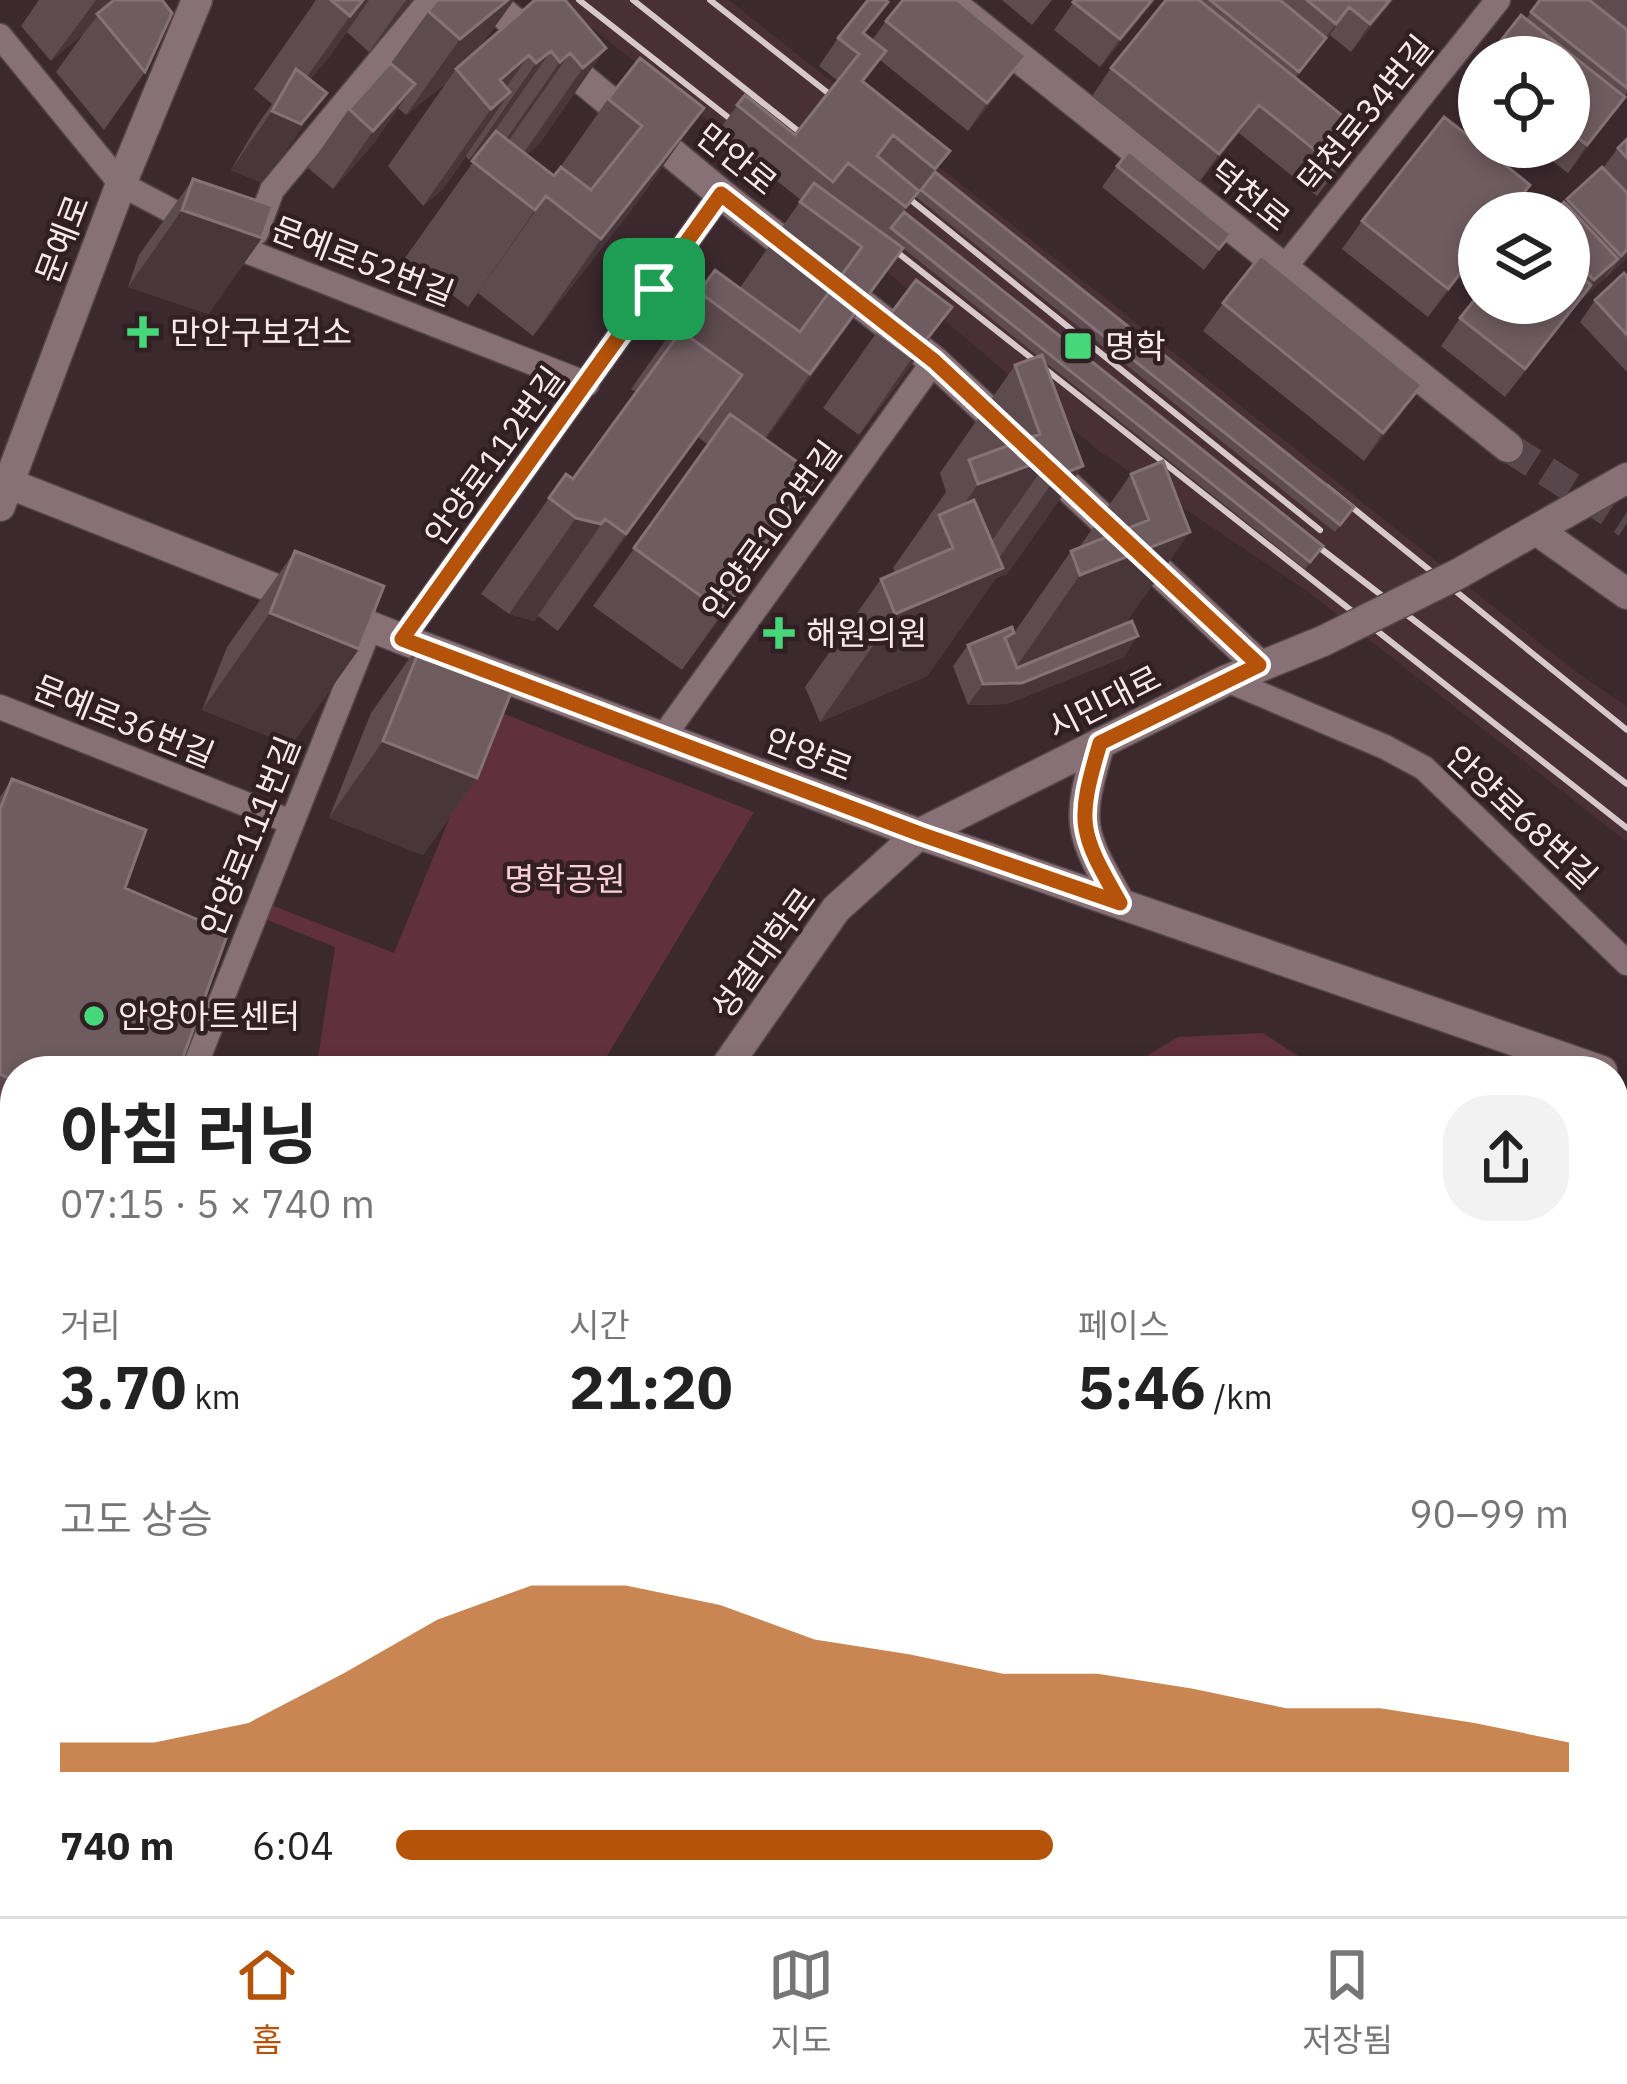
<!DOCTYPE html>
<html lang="ko">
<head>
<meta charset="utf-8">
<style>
  body { margin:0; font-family:"IBM Plex Sans","Noto Sans KR",sans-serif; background:#f2f2f2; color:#222; height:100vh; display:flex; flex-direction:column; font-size:45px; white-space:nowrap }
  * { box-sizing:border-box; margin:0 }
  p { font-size:39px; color:#767676 }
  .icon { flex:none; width:66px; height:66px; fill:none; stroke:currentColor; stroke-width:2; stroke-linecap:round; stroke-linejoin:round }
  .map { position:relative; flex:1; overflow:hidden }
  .sheet { position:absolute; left:0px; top:1056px; width:1629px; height:861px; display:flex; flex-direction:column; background:#fff; border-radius:48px 48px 0 0; box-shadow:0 6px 18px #0003 }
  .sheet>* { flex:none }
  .buttons { position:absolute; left:1458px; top:36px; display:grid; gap:24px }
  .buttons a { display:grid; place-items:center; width:132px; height:132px; border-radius:50%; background:#fff; box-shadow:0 6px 18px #0003; font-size:60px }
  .pin { position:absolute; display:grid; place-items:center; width:102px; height:102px; color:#fff; margin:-51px; border-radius:24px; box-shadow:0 6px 18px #0006 }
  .round { display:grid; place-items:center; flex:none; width:126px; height:126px; border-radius:48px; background:#f2f2f2 }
  .head { display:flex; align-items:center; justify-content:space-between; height:204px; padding:0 60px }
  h1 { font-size:66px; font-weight:700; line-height:90px }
  .figures { display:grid; grid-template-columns:repeat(3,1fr); gap:18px; height:204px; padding:12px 60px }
  .figures div { display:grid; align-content:center }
  .figures b { font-size:60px; font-weight:700 }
  .figures small { font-size:33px; font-weight:400 }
  .figures p { font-size:33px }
  .chart { height:336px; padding:24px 60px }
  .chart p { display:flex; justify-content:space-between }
  .chart svg { width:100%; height:216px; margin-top:12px; fill:#b45309; opacity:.7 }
  ul { padding:0 60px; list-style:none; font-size:39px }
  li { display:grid; grid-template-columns:192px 144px 1fr; align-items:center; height:90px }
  li i { height:30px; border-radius:15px; background:#b45309 }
  .dock { display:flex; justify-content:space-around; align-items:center; height:168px; border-top:3px solid #e0e0e0; background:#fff; font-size:33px; color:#767676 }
  .dock a { display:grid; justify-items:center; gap:6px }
  .dock .on { color:#b45309 }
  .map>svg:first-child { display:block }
</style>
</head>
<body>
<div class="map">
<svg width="1627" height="1916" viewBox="0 0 1627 1916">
  <rect width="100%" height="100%" fill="#3b292e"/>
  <path fill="#493037" d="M 558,0 L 729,0 L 1575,671 L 1627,707 L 1627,842 L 1307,591 L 1099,451 L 740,147 Z
    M 1614,1556 L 1627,1560 L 1627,1916 L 1603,1916 L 1581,1902 L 1614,1902 Z"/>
  <path fill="#61303f" d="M 494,710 L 754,812 L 598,1071 L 316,1071 L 335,947 L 260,917 L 266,903 L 394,953 Z
    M 1263,1033 L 1321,1071 L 1122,1071 L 1178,1037 Z
    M 958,1902 L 1581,1902 L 1603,1916 L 953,1916 Z"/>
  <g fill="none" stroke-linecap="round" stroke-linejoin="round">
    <path stroke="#57464b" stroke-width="30" stroke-dasharray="30 15" stroke-linecap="butt" d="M 1508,447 L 1627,523"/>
    <defs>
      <path id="service" d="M 1614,1254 L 1627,1245
        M 1614,1375 L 1627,1395"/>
      <path id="minor" d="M 0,36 L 121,184 L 249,252 L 587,384
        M 256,233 L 272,190 L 430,0
        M 1284,268 L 1498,0
        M 402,639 L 721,194
        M 1227,680 L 1385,747 L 1424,768 L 1627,963
        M 0,707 L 291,822
        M 663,737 L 934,361
        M 193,1071 L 370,627
        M 0,1117 L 15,1123
        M 0,1295 L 15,1301
        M 0,1468 L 15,1474
        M 1614,1542 L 1627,1516
        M 0,1546 L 15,1508
        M 0,1742 L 15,1748"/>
      <path id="tertiary" d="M 487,0 L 721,194 L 934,361 L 1259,665
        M 947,0 L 1508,447
        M 0,480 L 402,639 L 919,834 L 1602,1071
        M 0,506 L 121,184 L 197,0
        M 1538,531 L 1627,594
        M 1458,574 L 1627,478
        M 1100,743 C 1075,824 1079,831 1120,903
        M 723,1071 L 836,909 L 919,834 L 1227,680 L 1323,641
        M 262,1916 L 267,1902"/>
    </defs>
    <use href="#service" stroke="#55454a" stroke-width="15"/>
    <use href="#minor" stroke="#55454a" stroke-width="27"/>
    <use href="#tertiary" stroke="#55454a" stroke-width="33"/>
    <path stroke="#806f74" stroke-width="4.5" stroke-dasharray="3 9" stroke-linecap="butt" d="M 1177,1902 L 1182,1916"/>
    <use href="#service" stroke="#877176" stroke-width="12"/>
    <use href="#minor" stroke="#877176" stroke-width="24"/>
    <use href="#tertiary" stroke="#877176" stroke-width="30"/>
    <path stroke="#d6c8cb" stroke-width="6" d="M 579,0 L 752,136
      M 633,0 L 826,153
      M 710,0 L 856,115
      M 886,180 L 1320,530
      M 874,234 L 1627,828
      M 1327,487 L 1627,730
      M 1294,528 L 1627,784"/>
    <defs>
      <path id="tertiary-bridge" d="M 1323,641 L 1458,574"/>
    </defs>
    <use href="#tertiary-bridge" stroke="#55454a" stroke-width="33" stroke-linecap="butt"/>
    <use href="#tertiary-bridge" stroke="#877176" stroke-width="30"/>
  </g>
  <path fill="#5e4b50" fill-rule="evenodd" d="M 39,0 L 110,0 L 104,8 L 145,72 L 104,130 L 56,72 L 84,33 L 51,61 L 21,26 Z
    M 316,0 L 413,0 L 369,52 L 347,32 L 310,80 L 286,151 L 260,182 L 231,170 L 256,127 L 272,104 L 254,89 Z
    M 437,0 L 514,0 L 477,50 L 606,48 L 539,144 L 526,155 L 554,176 L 608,99 L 704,108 L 636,204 L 533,336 L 478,293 L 468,307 L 405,258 L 483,148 L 469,160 L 466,156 L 443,189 L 423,206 L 388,166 L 446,83 L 406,115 L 398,108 L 374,143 L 333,189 L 308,168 L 349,109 L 391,63 Z
    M 1002,0 L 1052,0 L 1032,25 Z
    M 1075,0 L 1155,0 L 1100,67 L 1054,30 Z
    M 1166,0 L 1393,0 L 1351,52 L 1330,35 L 1296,78 L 1365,134 L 1317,196 L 1239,133 L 1199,182 L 1092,96 L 1111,68 Z
    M 1540,0 L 1627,0 L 1627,93 L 1605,125 L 1568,173 L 1534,147 L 1569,147 L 1569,57 L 1526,19 Z
    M 886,21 L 1006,84 L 968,131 L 880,60 L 864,82 L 950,151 L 935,172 L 1354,507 L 1335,532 L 915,196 L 904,212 L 1323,546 L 1305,569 L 1044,361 L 1083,466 L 1007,574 L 996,578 L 927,676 L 820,722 L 805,687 L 881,579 L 895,573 L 893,568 L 946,492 L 940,473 L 1015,365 L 1038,356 L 903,248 L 765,439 L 779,537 L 682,670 L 593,606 L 708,445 L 698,437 L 558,631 L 538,616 L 534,621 L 509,614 L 481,594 L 549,498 L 573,479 L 636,392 L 631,389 L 715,270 L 740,288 L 801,200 L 717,133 L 745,95 L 795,135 L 838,81 L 819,66 L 838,38 L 865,34 L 872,40 ZM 828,191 L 895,242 L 827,193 Z
    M 1479,69 L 1479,104 L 1463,91 Z
    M 1627,139 L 1627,258 L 1580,301 L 1505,397 L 1441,346 L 1460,318 L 1569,303 L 1569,213 L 1565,203 L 1603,168 L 1618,148 Z
    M 1117,166 L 1231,234 L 1204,270 L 1102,187 Z
    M 193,179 L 262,238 L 208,314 L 128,287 L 139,255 Z
    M 1479,213 L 1479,253 L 1428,317 L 1342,249 L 1362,221 Z
    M 1627,276 L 1627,372 L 1580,322 L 1595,300 Z
    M 1223,303 L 1402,413 L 1364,461 L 1203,331 Z
    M 952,307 L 898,384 L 859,435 L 823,408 L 877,332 Z
    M 1163,461 L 1126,624 L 1124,657 L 1007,704 L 968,705 L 953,666 L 968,645 L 1014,633 L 1071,551 L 1078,549 L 1131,474 Z
    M 295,551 L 359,649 L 291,745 L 202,710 L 227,647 Z
    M 425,636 L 477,778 L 423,855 L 329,818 L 371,713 Z
    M 12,779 L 15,1071 L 15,1119 L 0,1112 L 0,797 Z
    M 1614,1753 L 1627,1760 L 1627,1843 L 1615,1837 L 1623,1823 L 1614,1818 Z
    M 15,1775 L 15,1823 L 0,1817 L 0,1812 Z
    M 0,1820 L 12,1884 L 0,1901 Z
    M 15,1880 L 15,1902 L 34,1902 L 26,1913 L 4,1903 Z
    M 43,1902 L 81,1902 L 75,1915 L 78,1916 L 83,1902 L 166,1902 L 161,1916 L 34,1916 Z
    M 167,1902 L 242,1902 L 237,1916 L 163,1916 L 170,1905 Z"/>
  <path fill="#49363b" d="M 96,0 L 110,0 L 84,33 L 51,61 Z
    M 363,0 L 369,0 L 328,59 L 282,112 L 350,16 Z
    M 406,0 L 413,0 L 369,52 Z
    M 508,0 L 514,0 L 484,42 L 457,74 L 459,72 L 456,69 L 446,83 L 406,115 L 460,39 Z
    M 1152,0 L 1155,0 L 1100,67 L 1120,39 Z
    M 1390,0 L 1393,0 L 1351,52 L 1370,24 Z
    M 1349,7 L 1330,35 L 1284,93 L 1299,72 Z
    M 606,48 L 539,144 L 515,165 L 583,68 Z
    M 551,51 L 483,147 L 469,160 L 536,63 Z
    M 570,53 L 502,150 L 493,158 L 560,62 Z
    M 529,55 L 491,109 L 510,92 L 443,189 L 423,206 L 491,109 L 500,80 Z
    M 1026,56 L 1006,84 L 968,131 L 987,103 Z
    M 415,84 L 374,143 L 333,189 L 373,131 Z
    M 327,93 L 286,151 L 260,182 L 231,170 L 272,111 Z
    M 1625,97 L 1605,125 L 1568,173 L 1587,145 Z
    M 1259,105 L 1239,133 L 1199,182 L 1219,154 Z
    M 704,108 L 636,204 L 533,336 L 601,239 Z
    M 1365,134 L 1345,162 L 1317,196 L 1337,168 Z
    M 546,196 L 478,293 L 468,307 L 535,210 Z
    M 182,210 L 262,238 L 208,314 L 128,287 Z
    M 903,248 L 835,345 L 743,470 L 810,374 Z
    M 1479,249 L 1479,253 L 1428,317 L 1448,289 Z
    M 1627,250 L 1627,258 L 1606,278 L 1621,256 Z
    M 1618,259 L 1603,280 L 1580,301 L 1505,397 L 1594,280 Z
    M 952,307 L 898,384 L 859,435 L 912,358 Z
    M 742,375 L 674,471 L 558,631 L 626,534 Z
    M 1422,385 L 1402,413 L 1364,461 L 1383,433 Z
    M 1050,458 L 974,566 L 953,548 L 946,530 L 978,484 Z
    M 1083,466 L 1007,574 L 996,578 L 927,676 L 820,722 L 895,614 L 987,575 L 1057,476 Z
    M 820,478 L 779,537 L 682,670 L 723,612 Z
    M 576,518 L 605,519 L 534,621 L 509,614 Z
    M 1190,532 L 1114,640 L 1138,636 L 1124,657 L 1007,704 L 968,705 L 983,684 L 1005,683 L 1080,575 Z
    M 270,613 L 359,649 L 291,745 L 202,710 Z
    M 383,741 L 477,778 L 423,855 L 329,818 Z
    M 8,1802 L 15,1805 L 15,1823 L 0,1817 Z
    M 50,1902 L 53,1902 L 77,1911 L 74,1916 L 41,1915 Z"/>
  <path fill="#6f5c61" stroke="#847277" stroke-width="3" d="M 114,0 L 162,0 L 172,13 L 145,72 L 97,14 Z
    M 331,0 L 363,0 L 350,16 Z
    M 437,0 L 508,0 L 460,39 L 428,11 Z
    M 535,0 L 565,0 L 606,48 L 583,68 L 570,53 L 560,62 L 551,51 L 536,63 L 529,55 L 500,80 L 510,92 L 491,109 L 456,69 Z
    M 868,0 L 885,0 L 888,2 L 863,33 L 886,51 L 862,81 L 950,151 L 935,169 L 893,135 L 877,156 L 919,191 L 906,207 L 848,163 L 833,182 L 737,105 L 745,95 L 795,135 L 859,54 L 838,38 Z
    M 903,0 L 957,0 L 1026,56 L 987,103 L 886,21 Z
    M 1075,0 L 1152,0 L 1120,39 L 1073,2 Z
    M 1166,0 L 1199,0 L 1365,134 L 1337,168 L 1259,105 L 1219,154 L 1111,68 Z
    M 1210,0 L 1280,0 L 1326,38 L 1299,72 Z
    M 1307,0 L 1390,0 L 1370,24 L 1349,7 L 1336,24 Z
    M 1540,0 L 1589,0 L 1627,30 L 1627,88 L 1531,12 Z
    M 1521,15 L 1625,97 L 1587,145 L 1569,131 L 1569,57 L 1488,57 Z
    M 640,58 L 704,108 L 601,239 L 546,196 L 535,210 L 472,161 L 496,131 L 554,176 L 561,167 L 591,190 L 642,126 L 608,99 Z
    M 390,63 L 415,84 L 373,131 L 349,109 Z
    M 296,69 L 327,93 L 301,124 L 272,111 Z
    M 1444,117 L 1479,144 L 1479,147 L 1483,147 L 1530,185 L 1508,213 L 1479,213 L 1479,249 L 1448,289 L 1362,221 Z
    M 1627,139 L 1627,158 L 1618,148 Z
    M 1129,151 L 1231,234 L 1219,249 L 1117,166 Z
    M 1602,167 L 1627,193 L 1627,250 L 1621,256 L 1567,199 Z
    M 935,172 L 1354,507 L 1340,525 L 921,190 Z
    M 193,179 L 273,206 L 262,238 L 182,210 Z
    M 814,183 L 903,248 L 810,374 L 699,292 L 715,270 L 800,332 L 862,247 L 800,202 Z
    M 1564,202 L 1618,259 L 1594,280 L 1569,255 L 1569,213 L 1552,213 Z
    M 904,212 L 1323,546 L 1310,562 L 891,228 Z
    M 1261,255 L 1422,385 L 1383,433 L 1223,303 Z
    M 1569,268 L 1591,285 L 1525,369 L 1460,318 L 1479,294 L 1479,303 L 1569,303 Z
    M 1624,273 L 1627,276 L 1627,335 L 1595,300 Z
    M 916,280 L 952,307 L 912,358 L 877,332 Z
    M 681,331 L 742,375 L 626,534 L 605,519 L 601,524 L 576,518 L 549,498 L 566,474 L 573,479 Z
    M 1042,355 L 1083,466 L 1057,476 L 1050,458 L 978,484 L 969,460 L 1040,434 L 1015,365 Z
    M 730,414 L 820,478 L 723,612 L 634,548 Z
    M 1163,461 L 1190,532 L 1080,575 L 1071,551 L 1149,520 L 1131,474 Z
    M 974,500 L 1003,568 L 895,614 L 881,579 L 953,548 L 939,515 Z
    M 295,551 L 384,586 L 359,649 L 270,613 Z
    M 1132,621 L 1138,636 L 1022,683 L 983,684 L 968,645 L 1012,627 L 1014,633 L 1005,638 L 1017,668 Z
    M 425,636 L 519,673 L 477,778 L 383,741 Z
    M 12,779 L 146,830 L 125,888 L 228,933 L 178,1071 L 15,1071 L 15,1081 L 0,1074 L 0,809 Z
    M 1441,1059 L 1476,1071 L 1437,1071 Z
    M 0,1744 L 15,1751 L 15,1755 L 4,1780 L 0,1779 Z
    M 1614,1753 L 1627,1760 L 1627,1796 L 1614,1789 Z
    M 15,1786 L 15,1805 L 8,1802 Z
    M 0,1820 L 15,1827 L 15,1878 L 12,1884 L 0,1879 Z
    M 44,1902 L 78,1916 L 38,1916 Z
    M 53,1902 L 81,1902 L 77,1911 Z
    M 88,1902 L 123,1902 L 118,1916 L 82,1916 Z
    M 128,1902 L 166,1902 L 161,1916 L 122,1916 Z
    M 176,1902 L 212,1903 L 242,1902 L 237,1916 L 171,1916 Z
    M 0,1907 L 19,1916 L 0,1916 Z"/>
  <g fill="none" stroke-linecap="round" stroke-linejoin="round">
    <defs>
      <path id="route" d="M 721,194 L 934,361 L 1259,665 L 1100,743 C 1076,824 1079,831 1120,903 L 920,834 L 402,639 Z"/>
    </defs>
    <use href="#route" stroke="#fff" stroke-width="24"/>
    <use href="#route" stroke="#b45309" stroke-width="15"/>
  </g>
  <g fill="#45d77a" stroke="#311f24" stroke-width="4.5">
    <path d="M137 314h12v12h12v12h-12v12h-12v-12h-12v-12h12z"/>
    <rect x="1063" y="331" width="30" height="30" rx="6"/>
    <path d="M773 615h12v12h12v12h-12v12h-12v-12h-12v-12h12z"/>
    <circle cx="94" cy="1016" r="12"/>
  </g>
  <g text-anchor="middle" stroke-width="9" stroke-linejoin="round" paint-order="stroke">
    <g font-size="33" fill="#f7eaed" stroke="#311f24">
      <text transform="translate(1365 114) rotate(-51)" y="12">덕천로34번길</text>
      <text transform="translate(737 159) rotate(39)" y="12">만안로</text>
      <text transform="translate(1250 195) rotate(39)" y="12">덕천로</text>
      <text transform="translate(62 239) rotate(-69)" y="12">문예로</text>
      <text transform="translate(363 261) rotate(21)" y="12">문예로52번길</text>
      <text transform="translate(494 456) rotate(-54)" y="12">안양로112번길</text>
      <text transform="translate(771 530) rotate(-54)" y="12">안양로102번길</text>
      <text transform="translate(1104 702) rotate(-27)" y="12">시민대로</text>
      <text transform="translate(124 721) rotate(22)" y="12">문예로36번길</text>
      <text transform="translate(809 754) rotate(21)" y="12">안양로</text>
      <text transform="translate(1522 817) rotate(43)" y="12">안양로68번길</text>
      <text transform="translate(250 836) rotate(-68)" y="12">안양로111번길</text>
      <text transform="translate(763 953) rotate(-54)" y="12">성결대학로</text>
    </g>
    <g font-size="33" fill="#f7eaed" stroke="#311f24" text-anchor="start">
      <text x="170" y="344">만안구보건소</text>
      <text x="1105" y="358">명학</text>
      <text x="806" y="645">해원의원</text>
      <text x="118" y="1028">안양아트센터</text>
    </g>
    <g font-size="33" fill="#facfda" stroke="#311f24">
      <text x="565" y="891">명학공원</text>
    </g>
  </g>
</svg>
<div class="buttons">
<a><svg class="icon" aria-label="locate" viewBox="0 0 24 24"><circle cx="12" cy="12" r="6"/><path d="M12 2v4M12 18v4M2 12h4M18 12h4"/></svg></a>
<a><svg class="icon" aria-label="layers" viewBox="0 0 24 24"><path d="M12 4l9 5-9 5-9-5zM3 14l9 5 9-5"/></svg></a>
</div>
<div class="pin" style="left:654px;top:289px;background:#1e9e55"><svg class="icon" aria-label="arrive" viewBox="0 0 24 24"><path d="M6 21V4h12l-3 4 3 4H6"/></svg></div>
<section class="sheet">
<div class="head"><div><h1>아침 러닝</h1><p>07:15 · 5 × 740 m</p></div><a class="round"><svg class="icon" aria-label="share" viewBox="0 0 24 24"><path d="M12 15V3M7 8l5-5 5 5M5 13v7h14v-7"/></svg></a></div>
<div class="figures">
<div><p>거리</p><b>3.70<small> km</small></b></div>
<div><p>시간</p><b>21:20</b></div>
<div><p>페이스</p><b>5:46<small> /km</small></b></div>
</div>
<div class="chart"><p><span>고도 상승</span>90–99 m</p>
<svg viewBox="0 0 160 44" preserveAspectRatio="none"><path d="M0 44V38L10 38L20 34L30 24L40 13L50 6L60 6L70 10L80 17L90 20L100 24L110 24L120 27L130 31L140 31L150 34L160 38V44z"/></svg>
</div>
<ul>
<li><b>740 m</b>6:04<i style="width:56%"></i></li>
</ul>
</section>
</div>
<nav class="dock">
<a class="on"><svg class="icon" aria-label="home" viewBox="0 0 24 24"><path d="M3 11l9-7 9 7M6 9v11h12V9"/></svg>홈</a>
<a><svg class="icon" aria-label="map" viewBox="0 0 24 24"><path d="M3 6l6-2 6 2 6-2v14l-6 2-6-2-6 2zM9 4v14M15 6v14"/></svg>지도</a>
<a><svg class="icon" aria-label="saved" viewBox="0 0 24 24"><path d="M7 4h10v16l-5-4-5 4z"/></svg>저장됨</a>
</nav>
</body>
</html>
